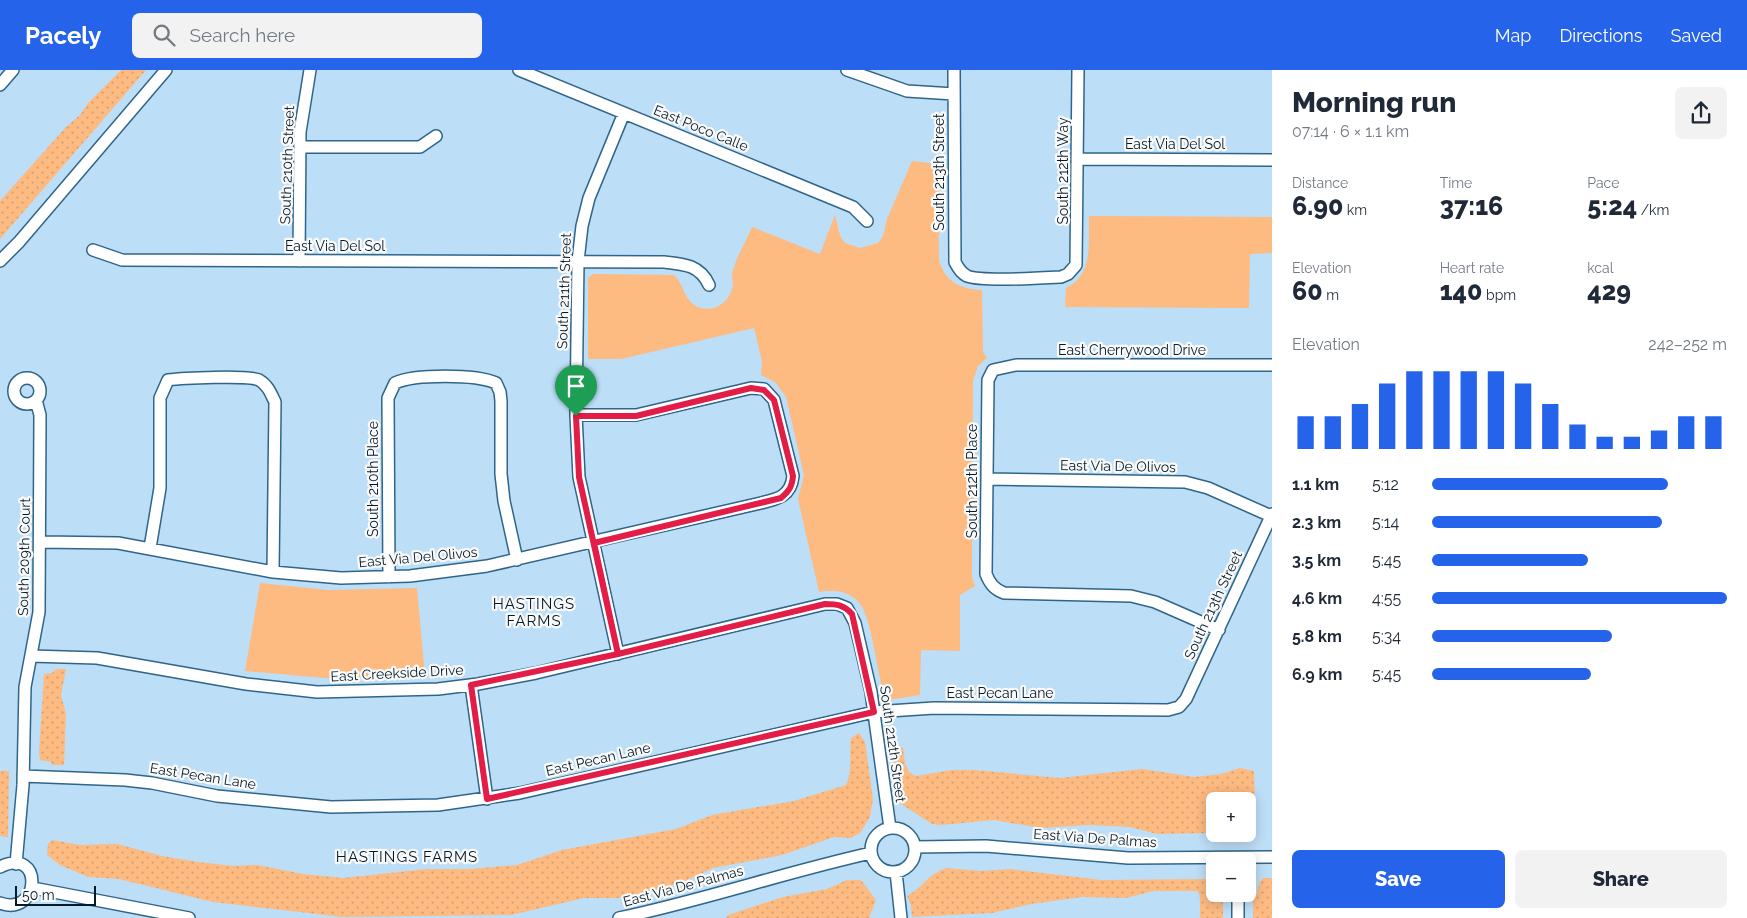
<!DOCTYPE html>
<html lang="en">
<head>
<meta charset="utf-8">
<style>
  body { margin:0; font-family:Raleway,sans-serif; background:#f2f2f3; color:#1f2937; height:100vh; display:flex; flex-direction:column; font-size:19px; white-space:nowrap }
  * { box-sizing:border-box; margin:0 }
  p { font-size:16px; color:#747a83 }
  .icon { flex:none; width:28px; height:28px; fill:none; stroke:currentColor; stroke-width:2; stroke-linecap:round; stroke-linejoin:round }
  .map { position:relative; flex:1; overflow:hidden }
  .sheet { display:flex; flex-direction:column; background:#fff; width:475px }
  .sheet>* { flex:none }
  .buttons { position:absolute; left:1206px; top:722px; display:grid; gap:10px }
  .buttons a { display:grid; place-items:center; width:50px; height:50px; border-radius:8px; background:#fff; box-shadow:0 2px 12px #0003; font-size:25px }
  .scale { position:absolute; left:15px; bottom:12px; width:81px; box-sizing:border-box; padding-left:5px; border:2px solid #041a29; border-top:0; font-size:14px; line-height:18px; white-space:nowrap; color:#041a29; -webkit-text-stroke:4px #fafafa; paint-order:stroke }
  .pin { position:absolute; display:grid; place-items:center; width:42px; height:42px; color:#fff; margin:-51px -21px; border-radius:50% 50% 50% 0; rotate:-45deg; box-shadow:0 0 5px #0007 }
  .pin .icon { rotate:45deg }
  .round { display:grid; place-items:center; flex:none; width:52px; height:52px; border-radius:8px; background:#f2f2f3 }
  .overview { display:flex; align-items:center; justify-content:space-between; height:85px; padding:0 20px }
  h1 { font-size:28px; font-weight:800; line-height:38px }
  .metrics { display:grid; grid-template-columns:repeat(3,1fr); gap:8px; height:85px; padding:5px 20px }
  .metrics div { display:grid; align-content:center }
  .metrics b { font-size:25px; font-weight:800 }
  .metrics small { font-size:14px; font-weight:400 }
  .metrics p { font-size:14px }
  .chart { height:140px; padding:10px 20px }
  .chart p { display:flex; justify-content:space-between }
  .chart svg { width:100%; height:90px; margin-top:5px; stroke:#2563eb; stroke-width:6 }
  .primary-button { display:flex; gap:10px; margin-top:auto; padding:10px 20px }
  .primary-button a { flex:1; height:58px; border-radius:8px; background:#2563eb; color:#fff; font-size:20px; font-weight:800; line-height:58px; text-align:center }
  .primary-button a+a { background:#f2f2f3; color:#1f2937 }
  ul { padding:0 20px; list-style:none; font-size:16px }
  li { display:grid; grid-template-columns:80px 60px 1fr; align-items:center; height:38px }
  li i { height:12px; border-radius:6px; background:#2563eb }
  header { display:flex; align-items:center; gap:30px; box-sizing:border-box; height:70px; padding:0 25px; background:#2563eb; color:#fff }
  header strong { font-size:24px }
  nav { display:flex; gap:28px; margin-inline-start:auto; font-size:18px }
  .search { width:350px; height:45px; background:#f2f2f3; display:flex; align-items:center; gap:12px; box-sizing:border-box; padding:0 18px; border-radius:8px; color:#747a83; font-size:19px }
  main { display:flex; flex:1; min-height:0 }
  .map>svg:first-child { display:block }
</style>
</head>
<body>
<header>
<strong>Pacely</strong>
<div class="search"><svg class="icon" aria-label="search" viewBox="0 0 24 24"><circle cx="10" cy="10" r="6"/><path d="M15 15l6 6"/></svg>Search here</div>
<nav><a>Map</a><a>Directions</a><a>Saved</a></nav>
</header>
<main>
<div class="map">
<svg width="1272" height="848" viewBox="0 0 1272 848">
  <defs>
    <pattern id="grass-dots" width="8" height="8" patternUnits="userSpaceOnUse" patternTransform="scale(1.25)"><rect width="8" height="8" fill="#fdba81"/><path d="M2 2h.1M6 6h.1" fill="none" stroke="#d79f6f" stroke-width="1.8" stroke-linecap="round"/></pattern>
  </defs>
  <rect width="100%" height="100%" fill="#bddef7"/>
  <path fill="url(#grass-dots)" fill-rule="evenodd" d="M 121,0 L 146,0 L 0,169 L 0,131 L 66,57 L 80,45 L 89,32 Z
    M 56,599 L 66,599 L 61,625 L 66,644 L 64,695 L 52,695 L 51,692 L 40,690 L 39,683 L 44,604 L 52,603 Z
    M 859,663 L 865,672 L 873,729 L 870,747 L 860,763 L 851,768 L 834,767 L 782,785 L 713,798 L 683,812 L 650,822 L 618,828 L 584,828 L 511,845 L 342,847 L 213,832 L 119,809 L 88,807 L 60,795 L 47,785 L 48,774 L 52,770 L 80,775 L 117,774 L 162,786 L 198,792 L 233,796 L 257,795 L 303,804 L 343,808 L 427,799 L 470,799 L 517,795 L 562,780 L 676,759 L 712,745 L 794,731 L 846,715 C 853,700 849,684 851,668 Z
    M 892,672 L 903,678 L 905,694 L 909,702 L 916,706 L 952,700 L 974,700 L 1060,708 L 1142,699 L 1194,707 L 1221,704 L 1240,698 L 1254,701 L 1256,755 L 1253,764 L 1239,769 L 1208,763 L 1157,764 L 1130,757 L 1089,755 L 1040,758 L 994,750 L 941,755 L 932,754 L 898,732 ZM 1215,731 L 1248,731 L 1248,764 L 1215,764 Z
    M 0,701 L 9,701 L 8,767 L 0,766 Z
    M 947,798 L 981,801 L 1010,799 L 1101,810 L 1205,809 L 1214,811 L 1215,824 L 1223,826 L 1223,848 L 1200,848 C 1199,839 1202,829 1198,821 L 1153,821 L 1126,828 L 1082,827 L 1031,834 L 992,843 L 912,847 L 911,835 L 907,826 C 924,817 927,804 947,798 Z
    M 1263,808 L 1272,808 L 1272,848 L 1253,848 L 1253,827 L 1257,824 L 1259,814 Z
    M 847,810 L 861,810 L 876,830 L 869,848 L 726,848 L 728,845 L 783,827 L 827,819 Z"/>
  <path fill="#fdba81" d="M 912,91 L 938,94 L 939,190 C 945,212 960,219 982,220 L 983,282 L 987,288 L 978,296 L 973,311 L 972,496 L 972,507 L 975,516 L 960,525 L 960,581 L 921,580 L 920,625 L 888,630 L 880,624 L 882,617 C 877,597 871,551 861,535 C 851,521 834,519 819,522 L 798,429 L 804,405 L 786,327 L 775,312 L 761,305 L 762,291 L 754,258 L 621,289 L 588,289 L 588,208 L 593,204 L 674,205 C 683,213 683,226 693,234 C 707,245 728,236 732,219 C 734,214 732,209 732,204 C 735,189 746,172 752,157 L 820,184 L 835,145 L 840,166 L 845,173 L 860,178 L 878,173 L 883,166 L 887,149 Z
    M 1089,146 L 1272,147 L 1272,183 L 1250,184 L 1249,238 L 1065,237 L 1066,218 C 1094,204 1088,174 1089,146 Z
    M 260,513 L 328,520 L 417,518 L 425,607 L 336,609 L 245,601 Z"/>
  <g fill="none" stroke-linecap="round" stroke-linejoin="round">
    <defs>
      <path id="minor" d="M 519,0 L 853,137 L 867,151
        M 847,0 L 907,21 L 954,24
        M 954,0 L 955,192 C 958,198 961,203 967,206 C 982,212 1042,208 1061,207 L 1068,204 L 1076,195 L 1078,0
        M 0,15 L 13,0
        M 300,77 L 420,77 L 436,66
        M 1078,89 L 1272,90
        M 93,180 L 122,190 L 664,192 C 684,194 700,195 709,215
        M 0,191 L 19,172 L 166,0
        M 299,191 L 300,62 L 310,0
        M14 321a13 13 0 1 1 26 0a13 13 0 1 1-26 0Z
        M 988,409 L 1185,412 L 1208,418 L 1271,446
        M 40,472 L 118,473 L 273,502 L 341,508 L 410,506 L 487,496 L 761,433 C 778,429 791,426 793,406 L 774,330 L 764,319 L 751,318 L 636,345 L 576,345
        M 150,478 L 160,418 L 160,328 L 168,310 C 182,308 249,305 259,310 C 268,315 271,324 275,332 L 273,502
        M 389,507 L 388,328 L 395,313 C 414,304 476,304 496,313 L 500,322 L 501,331 L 501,404 L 504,431 L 517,490
        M 1219,560 L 1155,532 L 1131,526 L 1004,523 C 994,519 990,514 986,504 L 988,310 L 993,300 L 1016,295 L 1272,295
        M 618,584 L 579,407 L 576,345 L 578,191 L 582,156 L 589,128 L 624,43
        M 31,586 L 97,588 L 246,614 L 317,622 L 438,619 L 478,614 L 536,603 L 825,534 L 837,534 L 847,538 L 855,553 L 871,622 L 890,758
        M 471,615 L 487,729
        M 23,706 L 125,710 L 152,713 L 217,726 L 331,737 L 438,735 L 520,723 L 874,642 L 934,638 L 1168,640 L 1179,637 L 1186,629 L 1272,444
        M871 780a22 22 0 1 1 44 0a22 22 0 1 1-44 0Z
        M 915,777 L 986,776 L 1128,788 L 1272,787
        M 16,794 L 23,715 L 25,617 L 39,542 L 40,345 L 36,330
        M 0,797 C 44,775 41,848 0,833
        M 896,802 L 901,848
        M 33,818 L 189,848
        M 1238,824 L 1238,848
        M 619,848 C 704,830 786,802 871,783"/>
    </defs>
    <use href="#minor" stroke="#2f6589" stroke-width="14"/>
    <use href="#minor" stroke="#fff" stroke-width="11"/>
  </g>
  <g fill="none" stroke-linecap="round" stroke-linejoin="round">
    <defs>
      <path id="route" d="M 576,346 L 579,407 L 618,584 L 825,534 C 837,534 844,535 852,544 L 874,642 L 487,729 L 471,615 L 618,584 L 594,473 L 781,428 C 789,421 792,417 793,406 L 774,330 L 764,320 L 751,318 L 636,346 L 576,346"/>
    </defs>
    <use href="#route" stroke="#fff" stroke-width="10"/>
    <use href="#route" stroke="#e11d48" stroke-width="6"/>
  </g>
  <g text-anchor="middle" stroke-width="4.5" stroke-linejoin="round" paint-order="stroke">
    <g font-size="14" fill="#041a29" stroke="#fafafa">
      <text transform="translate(701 58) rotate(22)" y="5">East Poco Calle</text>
      <text x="1175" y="79">East Via Del Sol</text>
      <text transform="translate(287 95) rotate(-88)" y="5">South 210th Street</text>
      <text transform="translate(1063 101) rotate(-90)" y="5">South 212th Way</text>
      <text transform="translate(939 102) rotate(-90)" y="5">South 213th Street</text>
      <text x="335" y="181">East Via Del Sol</text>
      <text transform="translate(564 221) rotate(-88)" y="5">South 211th Street</text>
      <text x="1132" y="285">East Cherrywood Drive</text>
      <text transform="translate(1118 396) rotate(1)" y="5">East Via De Olivos</text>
      <text transform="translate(373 409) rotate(-90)" y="5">South 210th Place</text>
      <text transform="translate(972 411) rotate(-90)" y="5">South 212th Place</text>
      <text transform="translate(24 487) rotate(-89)" y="5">South 209th Court</text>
      <text transform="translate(418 487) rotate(-5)" y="5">East Via Del Olivos</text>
      <text transform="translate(1213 535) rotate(-65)" y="5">South 213th Street</text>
      <text transform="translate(397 603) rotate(-3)" y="5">East Creekside Drive</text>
      <text x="1000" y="628">East Pecan Lane</text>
      <text transform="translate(893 674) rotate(82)" y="5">South 212th Street</text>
      <text transform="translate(598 689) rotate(-13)" y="5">East Pecan Lane</text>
      <text transform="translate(203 706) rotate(9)" y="5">East Pecan Lane</text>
      <text transform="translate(1095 768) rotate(4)" y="5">East Via De Palmas</text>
      <text transform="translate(683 816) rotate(-15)" y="5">East Via De Palmas</text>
    </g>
    <g font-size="15" letter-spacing="1" fill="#041a29" stroke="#fafafa">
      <text x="534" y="539">HASTINGS<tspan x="534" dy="17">FARMS</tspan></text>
      <text x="407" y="792">HASTINGS FARMS</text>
    </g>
  </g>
</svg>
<div class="buttons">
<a>+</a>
<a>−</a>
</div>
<div class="scale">50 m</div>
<div class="pin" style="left:576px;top:346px;background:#1e9e55"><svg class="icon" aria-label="arrive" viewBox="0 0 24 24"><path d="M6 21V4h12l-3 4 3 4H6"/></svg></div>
</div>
<section class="sheet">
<div class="overview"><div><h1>Morning run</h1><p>07:14 · 6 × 1.1 km</p></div><a class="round"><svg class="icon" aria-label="share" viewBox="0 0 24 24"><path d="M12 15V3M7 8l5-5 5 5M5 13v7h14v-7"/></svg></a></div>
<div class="metrics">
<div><p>Distance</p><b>6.90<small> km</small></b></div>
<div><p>Time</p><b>37:16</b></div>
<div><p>Pace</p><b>5:24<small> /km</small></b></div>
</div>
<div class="metrics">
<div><p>Elevation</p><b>60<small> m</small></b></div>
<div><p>Heart rate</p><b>140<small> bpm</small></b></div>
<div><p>kcal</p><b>429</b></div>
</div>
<div class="chart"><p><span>Elevation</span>242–252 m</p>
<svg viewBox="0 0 160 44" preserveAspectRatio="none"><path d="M5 44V28M15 44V28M25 44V22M35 44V12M45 44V6M55 44V6M65 44V6M75 44V6M85 44V12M95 44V22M105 44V32M115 44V38M125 44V38M135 44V35M145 44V28M155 44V28"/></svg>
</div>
<ul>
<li><b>1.1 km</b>5:12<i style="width:80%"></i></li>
<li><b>2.3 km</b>5:14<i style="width:78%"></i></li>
<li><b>3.5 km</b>5:45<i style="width:53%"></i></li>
<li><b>4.6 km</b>4:55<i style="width:100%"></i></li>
<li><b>5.8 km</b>5:34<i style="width:61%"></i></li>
<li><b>6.9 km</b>5:45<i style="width:54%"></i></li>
</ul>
<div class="primary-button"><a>Save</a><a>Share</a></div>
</section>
</main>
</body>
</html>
